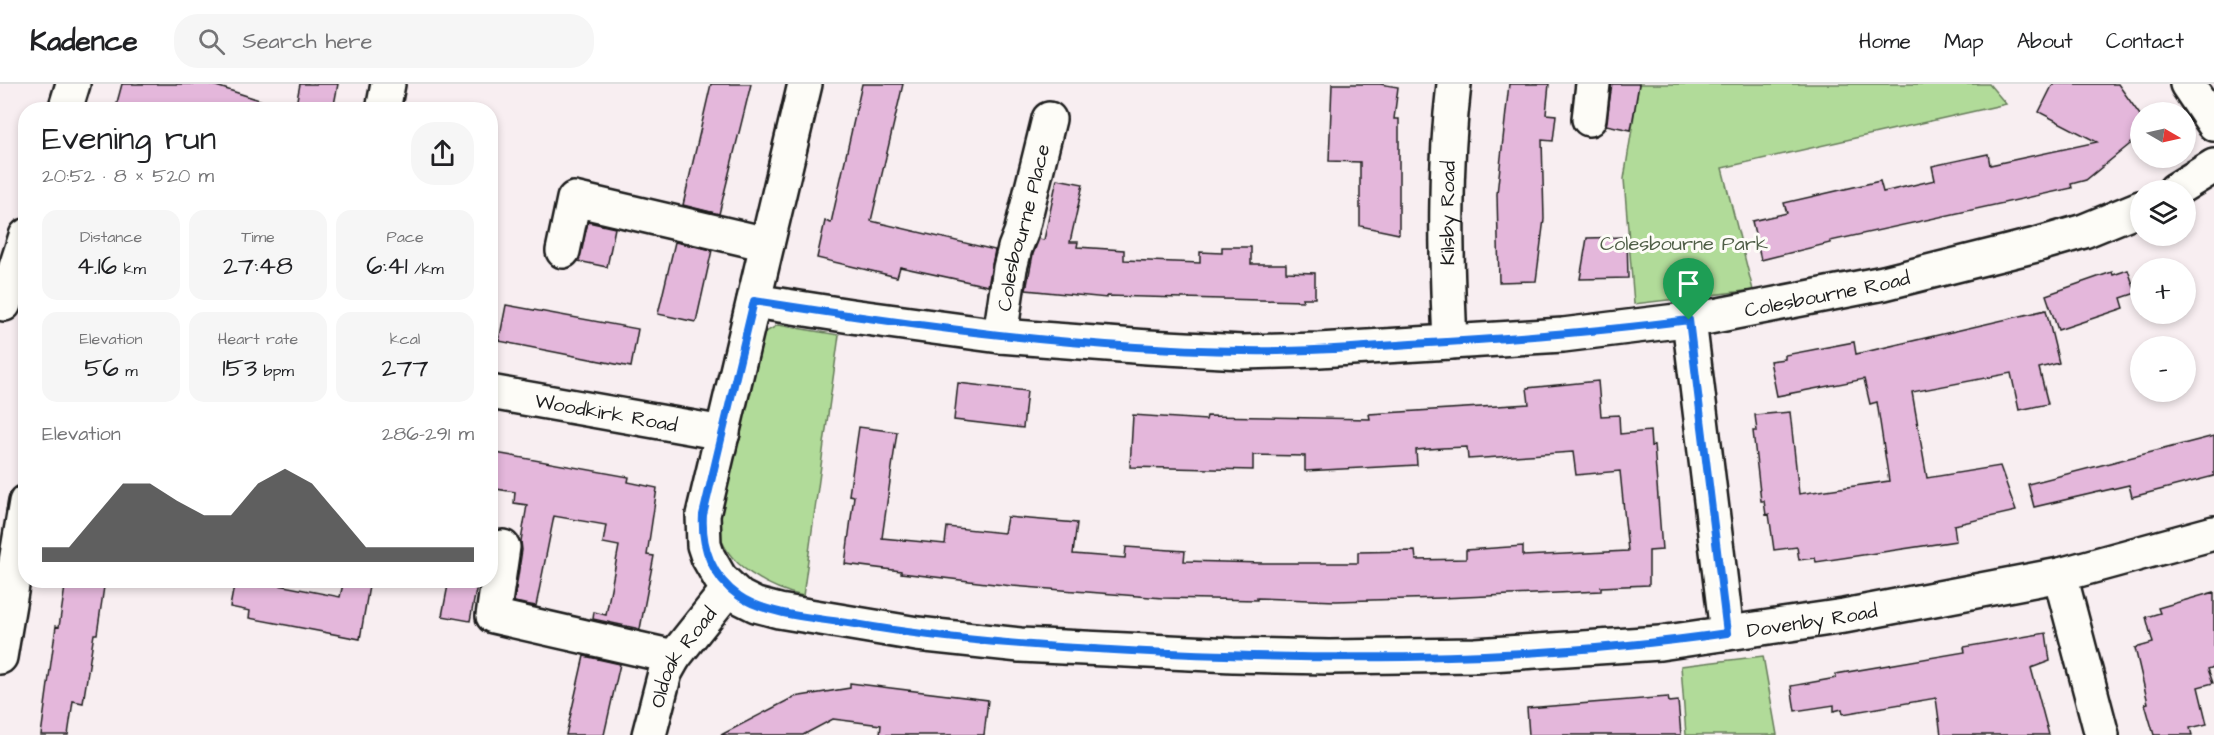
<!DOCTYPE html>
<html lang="en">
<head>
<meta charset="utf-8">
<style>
  body { margin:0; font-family:"Architects Daughter",sans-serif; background:#f6f6f6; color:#202124; height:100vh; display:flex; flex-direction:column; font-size:22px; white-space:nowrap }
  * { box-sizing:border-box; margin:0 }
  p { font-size:20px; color:#757577 }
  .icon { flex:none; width:33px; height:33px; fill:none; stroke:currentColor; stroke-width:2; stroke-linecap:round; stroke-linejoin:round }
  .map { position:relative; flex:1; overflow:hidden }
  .side { position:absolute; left:18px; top:18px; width:480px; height:486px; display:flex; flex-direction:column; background:#fff; border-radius:24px; box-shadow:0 3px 9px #0003 }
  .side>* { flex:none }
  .needle { width:39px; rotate:99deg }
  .controls { position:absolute; left:2130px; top:18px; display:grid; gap:12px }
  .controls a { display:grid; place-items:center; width:66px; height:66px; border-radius:50%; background:#fff; box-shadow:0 3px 9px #0003; font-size:30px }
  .pin { position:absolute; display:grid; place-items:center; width:51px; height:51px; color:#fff; margin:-62px -26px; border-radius:50% 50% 50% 0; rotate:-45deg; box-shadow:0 0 6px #0007 }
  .pin .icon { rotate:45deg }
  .round { display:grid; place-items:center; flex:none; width:63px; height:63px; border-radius:24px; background:#f6f6f6 }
  .head { display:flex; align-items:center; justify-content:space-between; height:102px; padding:0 24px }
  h1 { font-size:33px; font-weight:600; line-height:45px }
  .metrics { display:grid; grid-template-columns:repeat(3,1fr); gap:9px; height:102px; padding:6px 24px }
  .metrics div { display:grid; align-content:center; border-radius:15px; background:#f6f6f6; text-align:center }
  .metrics b { font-size:26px; font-weight:600 }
  .metrics small { font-size:16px; font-weight:400 }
  .metrics p { font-size:16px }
  .chart { height:168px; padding:12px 24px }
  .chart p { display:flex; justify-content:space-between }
  .chart svg { width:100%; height:108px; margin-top:6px; fill:#1c1c1c; opacity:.7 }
  header { display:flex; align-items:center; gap:36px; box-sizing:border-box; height:84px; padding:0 30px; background:#fff; border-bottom:2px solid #e0e0e0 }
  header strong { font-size:28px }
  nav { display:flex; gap:33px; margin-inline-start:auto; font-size:21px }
  .search { width:420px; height:54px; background:#f6f6f6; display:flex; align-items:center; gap:15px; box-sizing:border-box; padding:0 21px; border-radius:24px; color:#757577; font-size:22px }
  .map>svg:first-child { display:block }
</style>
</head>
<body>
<header>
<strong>Kadence</strong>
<div class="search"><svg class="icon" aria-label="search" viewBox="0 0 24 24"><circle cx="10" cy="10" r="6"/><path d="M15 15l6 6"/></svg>Search here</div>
<nav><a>Home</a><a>Map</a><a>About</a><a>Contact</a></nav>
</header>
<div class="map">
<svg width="2214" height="651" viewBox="0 0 2214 651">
  <rect width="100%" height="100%" fill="#f8eef1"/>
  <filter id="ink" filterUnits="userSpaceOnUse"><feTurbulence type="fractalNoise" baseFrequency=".0167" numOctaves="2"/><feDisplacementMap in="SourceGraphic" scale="12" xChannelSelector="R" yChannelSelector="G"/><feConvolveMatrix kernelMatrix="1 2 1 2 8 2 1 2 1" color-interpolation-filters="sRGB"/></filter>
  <g filter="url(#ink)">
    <path fill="#b1db99" stroke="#667c5a" stroke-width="1.5" d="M 1639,0 L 1989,0 L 2006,20 L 1722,84 L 1753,206 L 1634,220 L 1624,95 Z
      M 778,241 L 839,251 L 803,512 C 772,505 723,481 719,445 C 718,437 720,429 722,422 L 758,260 L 764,249 Z
      M 1763,572 L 1777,651 L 1686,651 L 1681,582 Z"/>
    <path fill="#e4b7db" stroke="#1c1c1c" stroke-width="1.5" d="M 122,0 L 210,0 L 272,20 L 271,26 L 115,26 Z
      M 300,0 L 338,0 L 333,26 L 295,26 Z
      M 711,0 L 751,0 L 719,130 L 683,121 Z
      M 862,0 L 903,0 L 871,137 L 995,166 L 988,202 L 900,183 L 897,193 L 817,174 L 825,137 L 831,139 Z
      M 1332,0 L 1380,0 L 1398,3 L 1394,35 L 1399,35 L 1399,150 L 1360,142 L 1360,78 L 1329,77 Z
      M 1509,0 L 1549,0 L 1546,30 L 1556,31 L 1553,57 L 1542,56 L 1544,135 L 1536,197 L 1499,198 L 1497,110 Z
      M 1612,0 L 1639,0 L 1631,46 L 1606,41 Z
      M 2053,0 L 2118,0 L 2140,31 L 2140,52 L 2086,96 L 2071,100 L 2072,104 L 1830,157 L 1830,159 L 1761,176 L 1752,137 L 1787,129 L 1784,119 L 1880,97 L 1883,108 L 1935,96 L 1932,82 L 1988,70 L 1990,81 L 2097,58 L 2039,28 Z
      M 1057,95 L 1083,100 L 1070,158 L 1078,158 L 1077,163 L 1124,166 L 1124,176 L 1200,179 L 1200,168 L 1222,169 L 1222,163 L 1251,163 L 1251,180 L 1286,180 L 1286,188 L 1315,189 L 1315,214 L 1302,214 L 1303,217 L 1107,212 L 1107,214 L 1026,206 L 1033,170 L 1039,155 L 1044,156 Z
      M 588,138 L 615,144 L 607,183 L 578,177 Z
      M 1627,153 L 1628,194 L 1580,195 L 1587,154 Z
      M 675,158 L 712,166 L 696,238 L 658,230 Z
      M 2128,186 L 2136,209 L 2121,214 L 2124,224 L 2058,246 L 2046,211 L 2112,188 L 2113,191 Z
      M 506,221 L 638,245 L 631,283 L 499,257 Z
      M 2046,226 L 2059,279 L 2039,284 L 2048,320 L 2019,326 L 2011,289 L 1912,308 L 1927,394 L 2000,382 L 2016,427 L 1954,441 L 1956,457 L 1816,478 L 1815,474 L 1799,476 L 1797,463 L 1774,466 L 1769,430 L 1766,431 L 1764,417 L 1761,417 L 1753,347 L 1757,347 L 1755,331 L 1790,328 L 1799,410 L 1889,397 L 1877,318 L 1870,320 L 1864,295 L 1777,312 L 1770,277 L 1785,275 L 1785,271 L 1854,258 L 1856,270 Z
      M 1598,297 L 1601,332 L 1619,331 L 1620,350 L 1650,347 L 1651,362 L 1654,361 L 1662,466 L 1649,467 L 1649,501 L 1601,503 L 1601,507 L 1442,514 L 1336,517 L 1257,514 L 1257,516 L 1163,514 L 1012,502 L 901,489 L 901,487 L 845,480 L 854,412 L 849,411 L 859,343 L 897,348 L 882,454 L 945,460 L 947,443 L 1004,449 L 1007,433 L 1077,439 L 1073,470 L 1125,474 L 1126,463 L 1185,467 L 1184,477 L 1263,479 L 1358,479 L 1358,468 L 1415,467 L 1416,476 L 1466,475 L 1466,466 L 1523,462 L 1523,472 L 1628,467 L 1620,387 L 1576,391 L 1573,368 L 1468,375 L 1467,363 L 1442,364 L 1416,366 L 1417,381 L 1305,387 L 1305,372 L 1253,371 L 1253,386 L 1130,383 L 1133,331 L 1206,336 L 1207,332 L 1370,335 L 1369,330 L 1529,320 L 1527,304 Z
      M 958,299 L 1027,307 L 1023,344 L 954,336 Z
      M 2214,352 L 2214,392 L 2132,413 L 2129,401 L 2034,423 L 2028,400 Z
      M 490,368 L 629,393 L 628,398 L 657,404 L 647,471 L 654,472 L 640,545 L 593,535 L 594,528 L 606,531 L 619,462 L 603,459 L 606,441 L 554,432 L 536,522 L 514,518 L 522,466 L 521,457 L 527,421 L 514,419 L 515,408 L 490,404 Z
      M 66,496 L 105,496 L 97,550 L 94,550 L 83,619 L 73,617 L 68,651 L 41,651 L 56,542 L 59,543 Z
      M 235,496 L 253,496 L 340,513 L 344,496 L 370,496 L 360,555 L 249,534 L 250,527 L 230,523 Z
      M 449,496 L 478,496 L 470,537 L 442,532 Z
      M 2214,508 L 2214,583 L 2208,585 L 2213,599 L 2198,603 L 2207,640 L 2190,644 L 2192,651 L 2154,651 L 2145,620 L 2148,619 L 2135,564 L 2153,559 L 2146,533 L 2160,529 L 2158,524 Z
      M 2046,549 L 2050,577 L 2031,584 L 2049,651 L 1941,651 L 1936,614 L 1843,630 L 1842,625 L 1834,627 L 1834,621 L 1795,627 L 1791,602 L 1836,594 L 1836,590 L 1965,568 L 1964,563 Z
      M 584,572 L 620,580 L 604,651 L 566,651 Z
      M 850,599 L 988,616 L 984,651 L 880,651 L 881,641 L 833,635 L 803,651 L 721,651 L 794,613 L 850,604 Z
      M 1668,613 L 1669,618 L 1678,617 L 1681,651 L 1529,651 L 1527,624 Z"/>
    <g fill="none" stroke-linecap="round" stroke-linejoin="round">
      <defs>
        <g id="minor">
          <path id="s1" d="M 805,0 L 703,431 L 704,461 L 708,473 L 720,494 L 740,513 L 756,521 L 779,527 L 917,550 L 1020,561 L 1233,571 L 1329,573 L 1475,571 L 1660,559 L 1844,532 L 2060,491 L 2214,449"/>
          <path d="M 2187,0 L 2214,40"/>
          <path d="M 65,26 L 73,0"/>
          <path d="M 383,26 L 388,0"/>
          <path d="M 1589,35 L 1593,0"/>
          <path d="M 2175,106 L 2214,82"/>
          <path d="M 563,167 L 574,115 L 767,160"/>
          <path id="s2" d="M 754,217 L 851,232 L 1000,252 L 1148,263 L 1242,268 L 1319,266 L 1563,251 L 1709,233 L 1884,199 L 2036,161 L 2084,147 L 2140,124"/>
          <path d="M 4,220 L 26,152"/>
          <path d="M 1689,236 L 1727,549"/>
          <path id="s3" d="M 1000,252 L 1010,184 L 1015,164 L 1021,149 L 1049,35"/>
          <path id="s4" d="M 1450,258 C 1446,171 1444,86 1454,0"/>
          <path id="s5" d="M 490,308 L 723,349"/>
          <path d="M 503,463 L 493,532 L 674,573"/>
          <path d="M 2060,491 L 2102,651"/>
          <path d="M 0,573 L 26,418"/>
          <path id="s6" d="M 649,651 L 665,589 L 674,573 L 729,504"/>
        </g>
      </defs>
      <use href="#minor" stroke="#1c1c1c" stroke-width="38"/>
      <use href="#minor" stroke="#fdfcf7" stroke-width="33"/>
    </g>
  </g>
  <g fill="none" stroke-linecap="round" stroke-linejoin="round" filter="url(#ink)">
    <defs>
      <path id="route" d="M 754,217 C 915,242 1078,265 1242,267 C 1298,268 1355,264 1411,260 C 1504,255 1597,248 1689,236 L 1727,549 C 1543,576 1355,577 1170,569 C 1065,564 959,558 855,540 C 823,535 765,531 739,512 C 712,493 701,463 703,431 Z"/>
    </defs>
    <use href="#route" stroke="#fff" stroke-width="12"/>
    <use href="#route" stroke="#1a73e8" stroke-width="8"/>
  </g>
  <g text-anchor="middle" stroke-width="6" stroke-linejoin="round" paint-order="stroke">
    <g font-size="20" fill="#1c1c1c" stroke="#fdfcf7">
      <text dy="7" stroke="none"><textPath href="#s4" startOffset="129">Kilsby Road</textPath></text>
      <text dy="7" stroke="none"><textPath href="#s3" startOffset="111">Colesbourne Place</textPath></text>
      <text dy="7" stroke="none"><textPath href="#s2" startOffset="1080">Colesbourne Road</textPath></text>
      <text dy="7" stroke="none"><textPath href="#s5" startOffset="118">Woodkirk Road</textPath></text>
      <text dy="7" stroke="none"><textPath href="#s1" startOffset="1617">Dovenby Road</textPath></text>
      <text dy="7" stroke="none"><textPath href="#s6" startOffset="86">Oldoak Road</textPath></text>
    </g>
    <g font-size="20" fill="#505f48" stroke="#fdfcf7">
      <text x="1684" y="166">Colesbourne Park</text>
    </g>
  </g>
</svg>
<div class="controls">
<a><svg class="needle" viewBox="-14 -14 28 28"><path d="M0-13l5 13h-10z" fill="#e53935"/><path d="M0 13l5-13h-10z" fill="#757577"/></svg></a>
<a><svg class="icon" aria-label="layers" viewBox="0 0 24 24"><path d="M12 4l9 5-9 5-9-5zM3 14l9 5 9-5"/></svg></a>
<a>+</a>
<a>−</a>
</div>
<div class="pin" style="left:1689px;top:236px;background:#1e9e55"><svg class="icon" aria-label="arrive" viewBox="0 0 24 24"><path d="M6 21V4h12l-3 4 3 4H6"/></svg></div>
<section class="side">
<div class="head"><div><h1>Evening run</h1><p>20:52 · 8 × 520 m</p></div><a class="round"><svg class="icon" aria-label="share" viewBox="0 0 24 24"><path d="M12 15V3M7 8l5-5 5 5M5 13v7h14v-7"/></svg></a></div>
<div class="metrics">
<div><p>Distance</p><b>4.16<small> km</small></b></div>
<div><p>Time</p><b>27:48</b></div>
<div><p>Pace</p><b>6:41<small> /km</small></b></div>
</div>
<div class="metrics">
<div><p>Elevation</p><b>56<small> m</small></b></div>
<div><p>Heart rate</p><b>153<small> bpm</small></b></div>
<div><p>kcal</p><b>277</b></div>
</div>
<div class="chart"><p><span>Elevation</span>286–291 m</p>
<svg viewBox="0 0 160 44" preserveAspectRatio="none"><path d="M0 44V38L10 38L20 25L30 12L40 12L50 19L60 25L70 25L80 12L90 6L100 12L110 25L120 38L130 38L140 38L150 38L160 38V44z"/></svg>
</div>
</section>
</div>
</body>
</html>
